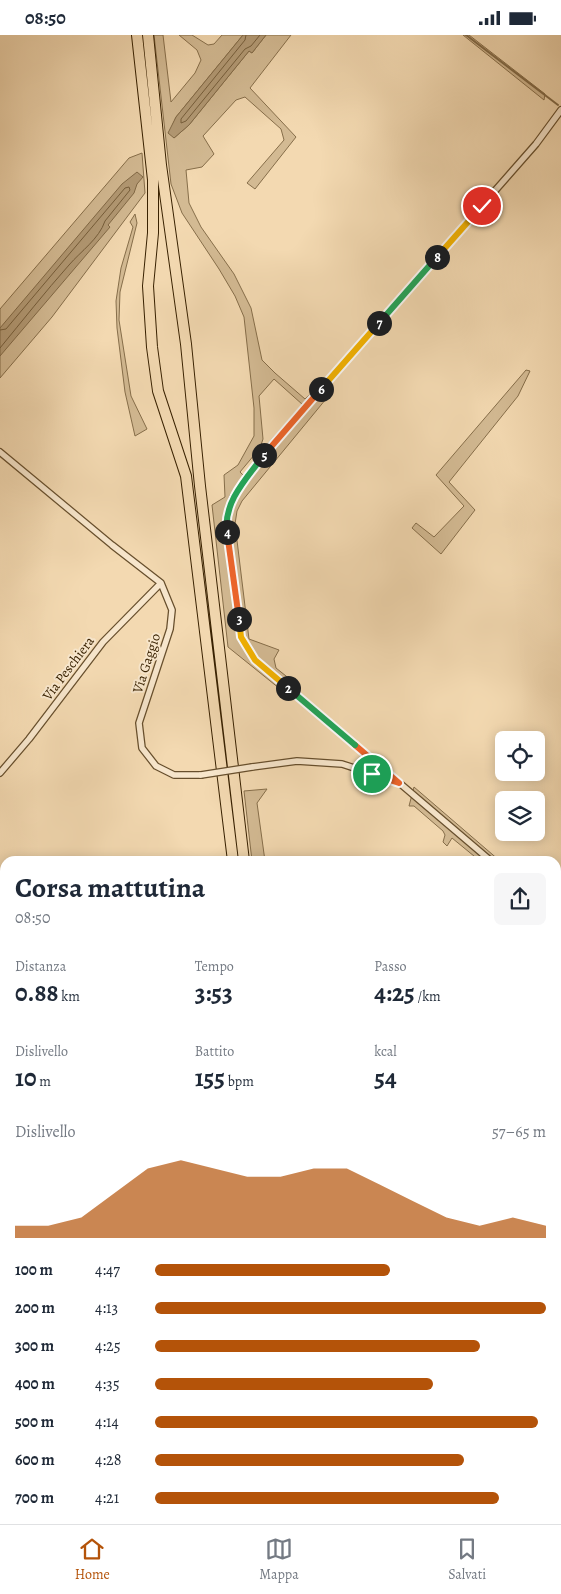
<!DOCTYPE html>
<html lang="it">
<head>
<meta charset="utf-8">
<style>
  body { margin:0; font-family:Alegreya,serif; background:#f6f6f7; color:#1f2937; height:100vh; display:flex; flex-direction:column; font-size:19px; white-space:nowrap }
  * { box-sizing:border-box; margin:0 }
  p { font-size:16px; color:#747a83 }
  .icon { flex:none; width:28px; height:28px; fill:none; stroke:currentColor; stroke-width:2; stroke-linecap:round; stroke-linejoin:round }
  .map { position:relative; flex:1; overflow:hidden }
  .panel { position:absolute; left:0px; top:821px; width:561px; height:669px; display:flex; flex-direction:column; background:#fff; border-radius:15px 15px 0 0; box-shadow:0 2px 12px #0003 }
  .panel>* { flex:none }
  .buttons { position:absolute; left:495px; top:696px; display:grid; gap:10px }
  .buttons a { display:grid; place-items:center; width:50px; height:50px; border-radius:8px; background:#fff; box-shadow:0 2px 12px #0003; font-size:25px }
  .pin { position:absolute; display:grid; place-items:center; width:42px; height:42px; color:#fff; margin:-21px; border:2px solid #fff; border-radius:50%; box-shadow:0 1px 5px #0007 }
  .km { position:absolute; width:25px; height:25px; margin:-12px; border-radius:50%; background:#222; color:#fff; font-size:14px; line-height:25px; text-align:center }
  .round { display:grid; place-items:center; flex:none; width:52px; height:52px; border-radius:8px; background:#f6f6f7 }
  .head { display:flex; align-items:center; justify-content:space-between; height:85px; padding:0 15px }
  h1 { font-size:28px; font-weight:700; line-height:38px }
  .stats { display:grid; grid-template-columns:repeat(3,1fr); gap:8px; height:85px; padding:5px 15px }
  .stats div { display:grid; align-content:center }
  .stats b { font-size:25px; font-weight:700 }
  .stats small { font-size:14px; font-weight:400 }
  .stats p { font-size:14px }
  .chart { height:140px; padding:10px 15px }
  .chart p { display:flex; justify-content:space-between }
  .chart svg { width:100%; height:90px; margin-top:5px; fill:#b45309; opacity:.7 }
  ul { padding:0 15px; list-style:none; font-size:16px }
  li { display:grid; grid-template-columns:80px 60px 1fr; align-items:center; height:38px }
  li i { height:12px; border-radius:6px; background:#b45309 }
  .status { display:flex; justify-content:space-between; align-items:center; height:35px; padding:0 25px; background:#fff; direction:ltr }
  .status svg { height:14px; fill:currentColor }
  .tab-bar { display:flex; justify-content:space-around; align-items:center; height:70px; border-top:1px solid #e0e1e3; background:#fff; font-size:14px; color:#747a83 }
  .tab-bar a { display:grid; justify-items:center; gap:2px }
  .tab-bar .selected { color:#b45309 }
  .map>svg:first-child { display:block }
</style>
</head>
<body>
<div class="status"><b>08:50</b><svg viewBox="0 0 49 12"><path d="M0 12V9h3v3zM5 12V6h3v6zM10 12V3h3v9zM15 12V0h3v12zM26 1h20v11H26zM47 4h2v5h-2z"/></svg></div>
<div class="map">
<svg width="561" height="1489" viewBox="0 0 561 1489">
  <rect width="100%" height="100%" fill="#f3d9b1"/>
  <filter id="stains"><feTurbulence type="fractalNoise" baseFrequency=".004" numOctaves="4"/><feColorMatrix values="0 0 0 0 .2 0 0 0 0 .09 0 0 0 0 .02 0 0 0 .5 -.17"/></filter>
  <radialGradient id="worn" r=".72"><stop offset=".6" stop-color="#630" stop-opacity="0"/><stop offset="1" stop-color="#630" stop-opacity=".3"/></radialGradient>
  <path fill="#d3ba93" stroke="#866e4a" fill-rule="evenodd" d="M 154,0 L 163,0 L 171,67 L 195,38 L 201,25 L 197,15 L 179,0 L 192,0 L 208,10 L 214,9 L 222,0 L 243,0 L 176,82 L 173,89 L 174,103 L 189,90 L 249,16 L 252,18 L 266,0 L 291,0 L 250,53 L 296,102 L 255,154 L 247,148 L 284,105 L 281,94 L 245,62 L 236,65 L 203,101 L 214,119 L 202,132 L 186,135 L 189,168 L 201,192 L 234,239 L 251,273 L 262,325 L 275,338 L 305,364 L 315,355 L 326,364 L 242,466 L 237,476 L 235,489 L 249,604 L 279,615 L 274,624 L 276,633 L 301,653 L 290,662 L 228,612 L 212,470 L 225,462 L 224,440 L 238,430 L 254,401 L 254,373 L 244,282 L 235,261 L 219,234 L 182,178 L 171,149 ZM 274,344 L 303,370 L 245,442 L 240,437 L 260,413 L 263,404 L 259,361 Z
    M 463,0 L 469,0 L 545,59 L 544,65 Z
    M 142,118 L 145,158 L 52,282 L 0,343 L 0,274 L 129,123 Z
    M 135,179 L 137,188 L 120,257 L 119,285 L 131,361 L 147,394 L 135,401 L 125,357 L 117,293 L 116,266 L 121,233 L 133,192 L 130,187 Z
    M 526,335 L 530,336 L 518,361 L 449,447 L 475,475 L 441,519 L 412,493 L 416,488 L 434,502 L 464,471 L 436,440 Z
    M 414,752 L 500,826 L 480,826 L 452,803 L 447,811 L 443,807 L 445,800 L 443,796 L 414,771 L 409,771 Z
    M 267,754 L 257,768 L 265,826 L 252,826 L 244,756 Z
    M 556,1328 L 561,1332 L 561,1366 L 556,1362 Z"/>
  <path fill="#b39a75" stroke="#826a47" d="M 243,0 L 266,0 L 252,18 L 249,16 L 189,90 L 174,103 L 168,98 L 176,82 Z
    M 137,137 L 143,142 L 137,149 L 134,158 L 108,190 L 110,192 L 0,321 L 0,293 L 122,149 Z"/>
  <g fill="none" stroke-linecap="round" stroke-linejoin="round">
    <path stroke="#765e3b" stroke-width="1" d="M 246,0 L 245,5 L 181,84 L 181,88 L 186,86 L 245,14 L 251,11 L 260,0
      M 0,295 L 6,294 L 125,153 L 129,152 L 130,155 L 105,186 C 99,204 81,216 69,230 C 45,257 23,285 0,313"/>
    <path stroke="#826a47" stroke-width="2" d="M 466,0 L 558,70
      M 0,1238 L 5,1242
      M 303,1485 L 308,1489"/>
    <defs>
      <path id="minor" d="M 0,417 L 112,510 L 161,548 L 172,575 L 170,594 L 139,688 L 142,713 L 156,731 L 174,740 L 201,740
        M 252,732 L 297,726 L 342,729 L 397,747
        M 0,738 L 29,704 L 103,607 L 161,548
        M 491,826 L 255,625 L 241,602 L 226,487 L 233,462 L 269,413 L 536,109 L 561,75
        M 556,882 L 561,886
        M 556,1042 L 561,1037
        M 187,1489 L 190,1485"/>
      <path id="motorway" d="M 137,0 L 153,145 L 153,198 L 148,251 L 152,312 L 158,356 L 186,441 L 233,826
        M 148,0 L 161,130 L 186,309 L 200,451 L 244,826
        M 375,1485 L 376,1489
        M 387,1485 L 389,1489"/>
    </defs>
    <use href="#minor" stroke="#674f2d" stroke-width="8"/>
    <use href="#motorway" stroke="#382101" stroke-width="12"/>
    <use href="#minor" stroke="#f7e6cc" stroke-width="5.5"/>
    <use href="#motorway" stroke="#f3d9b1" stroke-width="10"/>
    <defs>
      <path id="minor-bridge" d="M 201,740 L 252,732"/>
    </defs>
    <use href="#minor-bridge" stroke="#674f2d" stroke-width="8" stroke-linecap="butt"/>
    <use href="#minor-bridge" stroke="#f7e6cc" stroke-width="5.5"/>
  </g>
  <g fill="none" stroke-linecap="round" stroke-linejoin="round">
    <defs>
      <path id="split-1" d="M 355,710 L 399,748 L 372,739"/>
      <path id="split-2" d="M 288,653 L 355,710"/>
      <path id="split-3" d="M 239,584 L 241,602 L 255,625 L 288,653"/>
      <path id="split-4" d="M 227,497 L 239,584"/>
      <path id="split-5" d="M 227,497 C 223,467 247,443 264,420"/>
      <path id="split-6" d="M 264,420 L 321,354"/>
      <path id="split-7" d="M 321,354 L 379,288"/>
      <path id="split-8" d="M 379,288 L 437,222"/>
      <path id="split-9" d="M 437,222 L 482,171"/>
    </defs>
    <use href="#split-1" stroke="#fff" stroke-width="10"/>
    <use href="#split-2" stroke="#fff" stroke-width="10"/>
    <use href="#split-3" stroke="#fff" stroke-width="10"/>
    <use href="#split-4" stroke="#fff" stroke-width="10"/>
    <use href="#split-5" stroke="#fff" stroke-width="10"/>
    <use href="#split-6" stroke="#fff" stroke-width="10"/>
    <use href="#split-7" stroke="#fff" stroke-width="10"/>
    <use href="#split-8" stroke="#fff" stroke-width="10"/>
    <use href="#split-9" stroke="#fff" stroke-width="10"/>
    <use href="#split-1" stroke="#f0652b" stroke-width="6"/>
    <use href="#split-2" stroke="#22a559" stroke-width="6"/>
    <use href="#split-3" stroke="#f5b400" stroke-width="6"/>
    <use href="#split-4" stroke="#f0652b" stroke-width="6"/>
    <use href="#split-5" stroke="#22a559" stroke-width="6"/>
    <use href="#split-6" stroke="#f0652b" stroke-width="6"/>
    <use href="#split-7" stroke="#f5b400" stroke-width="6"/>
    <use href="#split-8" stroke="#22a559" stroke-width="6"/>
    <use href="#split-9" stroke="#f5b400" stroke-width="6"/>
  </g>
  <g text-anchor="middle" stroke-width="4" stroke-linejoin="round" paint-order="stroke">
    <g font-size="14" fill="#382101" stroke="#f7e6cc">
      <text transform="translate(146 628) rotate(-72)" y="5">Via Gaggio</text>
      <text transform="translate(68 633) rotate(-53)" y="5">Via Peschiera</text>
    </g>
  </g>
  <rect width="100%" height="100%" filter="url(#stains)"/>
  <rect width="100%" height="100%" fill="url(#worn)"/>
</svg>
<div class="buttons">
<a><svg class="icon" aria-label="locate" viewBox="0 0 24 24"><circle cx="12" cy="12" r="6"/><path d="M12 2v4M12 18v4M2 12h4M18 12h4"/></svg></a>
<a><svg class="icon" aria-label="layers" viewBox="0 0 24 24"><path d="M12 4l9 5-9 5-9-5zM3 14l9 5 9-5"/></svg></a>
</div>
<div class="pin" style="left:372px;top:739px;background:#1e9e55"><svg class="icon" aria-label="arrive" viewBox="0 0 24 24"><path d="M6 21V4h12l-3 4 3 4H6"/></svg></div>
<div class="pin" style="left:482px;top:171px;background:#d93025"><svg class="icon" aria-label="check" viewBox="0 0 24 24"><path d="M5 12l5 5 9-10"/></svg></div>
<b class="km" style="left:288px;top:653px">2</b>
<b class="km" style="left:239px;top:584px">3</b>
<b class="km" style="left:227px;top:497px">4</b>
<b class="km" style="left:264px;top:420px">5</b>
<b class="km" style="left:321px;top:354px">6</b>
<b class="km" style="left:379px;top:288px">7</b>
<b class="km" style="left:437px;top:222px">8</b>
<section class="panel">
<div class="head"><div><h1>Corsa mattutina</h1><p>08:50</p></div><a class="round"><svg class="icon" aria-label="share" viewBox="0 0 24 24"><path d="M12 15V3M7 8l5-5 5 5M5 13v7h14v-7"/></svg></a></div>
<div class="stats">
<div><p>Distanza</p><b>0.88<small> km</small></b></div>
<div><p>Tempo</p><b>3:53</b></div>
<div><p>Passo</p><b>4:25<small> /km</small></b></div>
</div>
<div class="stats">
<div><p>Dislivello</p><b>10<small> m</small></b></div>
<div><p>Battito</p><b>155<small> bpm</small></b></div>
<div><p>kcal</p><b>54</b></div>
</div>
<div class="chart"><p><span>Dislivello</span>57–65 m</p>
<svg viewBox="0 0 160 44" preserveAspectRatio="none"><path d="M0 44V38L10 38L20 34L30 22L40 10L50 6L60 10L70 14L80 14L90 10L100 10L110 18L120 26L130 34L140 38L150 34L160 38V44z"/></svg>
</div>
<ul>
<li><b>100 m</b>4:47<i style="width:60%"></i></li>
<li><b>200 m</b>4:13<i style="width:100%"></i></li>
<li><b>300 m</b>4:25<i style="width:83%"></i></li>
<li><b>400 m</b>4:35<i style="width:71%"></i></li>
<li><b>500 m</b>4:14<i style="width:98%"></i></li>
<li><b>600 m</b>4:28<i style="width:79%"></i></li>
<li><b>700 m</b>4:21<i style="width:88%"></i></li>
</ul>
</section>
</div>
<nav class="tab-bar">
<a class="selected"><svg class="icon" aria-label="home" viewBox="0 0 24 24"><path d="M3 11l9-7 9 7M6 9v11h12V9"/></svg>Home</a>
<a><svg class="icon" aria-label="map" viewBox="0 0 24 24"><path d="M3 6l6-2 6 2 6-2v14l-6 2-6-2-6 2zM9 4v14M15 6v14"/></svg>Mappa</a>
<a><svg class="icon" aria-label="saved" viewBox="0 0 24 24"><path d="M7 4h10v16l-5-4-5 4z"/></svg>Salvati</a>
</nav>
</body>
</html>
